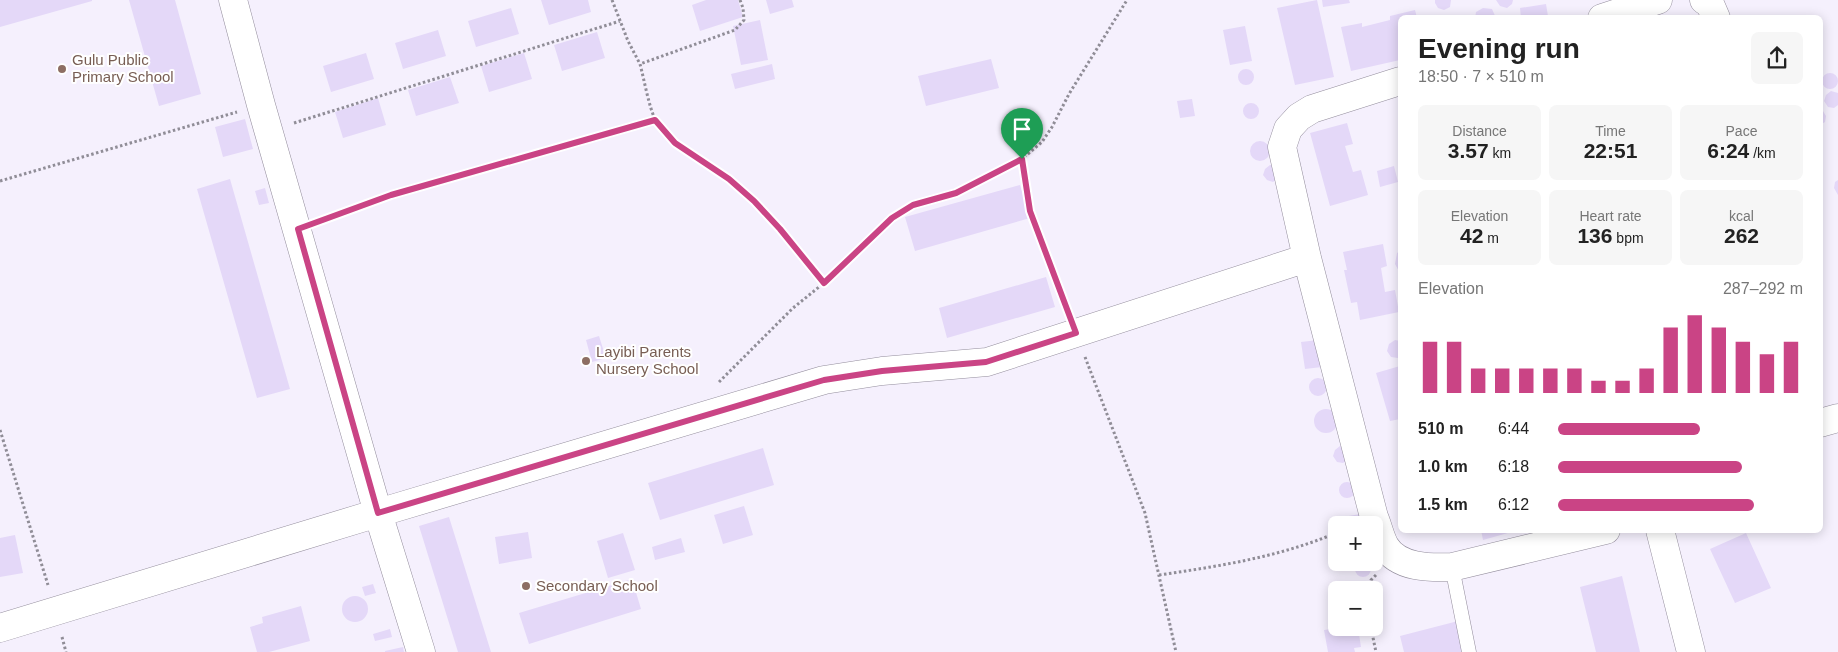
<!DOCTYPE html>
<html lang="en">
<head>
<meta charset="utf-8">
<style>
  body { margin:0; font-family:Helvetica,sans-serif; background:#f6f6f6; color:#222; height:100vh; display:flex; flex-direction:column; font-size:19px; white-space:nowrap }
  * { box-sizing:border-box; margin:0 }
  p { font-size:16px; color:#767676 }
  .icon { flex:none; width:28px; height:28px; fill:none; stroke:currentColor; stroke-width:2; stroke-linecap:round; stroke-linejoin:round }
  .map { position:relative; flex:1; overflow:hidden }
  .side { position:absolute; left:1398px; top:15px; width:425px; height:518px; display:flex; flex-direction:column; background:#fff; border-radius:8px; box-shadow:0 2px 12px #0003 }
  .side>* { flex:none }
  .controls { position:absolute; left:1328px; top:516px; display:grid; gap:10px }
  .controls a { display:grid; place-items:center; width:55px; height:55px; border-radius:8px; background:#fff; box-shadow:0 2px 12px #0003; font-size:25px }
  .pin { position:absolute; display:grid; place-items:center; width:42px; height:42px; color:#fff; margin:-51px -21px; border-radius:50% 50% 50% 0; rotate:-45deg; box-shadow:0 0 5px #0007 }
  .pin .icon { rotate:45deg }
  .round { display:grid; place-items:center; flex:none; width:52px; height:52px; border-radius:8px; background:#f6f6f6 }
  .summary { display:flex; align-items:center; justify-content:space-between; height:85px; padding:0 20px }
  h1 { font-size:28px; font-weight:600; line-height:38px }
  .stats { display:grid; grid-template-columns:repeat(3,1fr); gap:8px; height:85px; padding:5px 20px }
  .stats div { display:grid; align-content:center; border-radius:8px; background:#f6f6f6; text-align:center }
  .stats b { font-size:21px; font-weight:600 }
  .stats small { font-size:14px; font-weight:400 }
  .stats p { font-size:14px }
  .chart { height:140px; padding:10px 20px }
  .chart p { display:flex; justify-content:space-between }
  .chart svg { width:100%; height:90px; margin-top:5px; stroke:#ca4485; stroke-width:6 }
  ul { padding:0 20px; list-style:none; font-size:16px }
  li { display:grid; grid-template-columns:80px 60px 1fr; align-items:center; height:38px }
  li i { height:12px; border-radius:6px; background:#ca4485 }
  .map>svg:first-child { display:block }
</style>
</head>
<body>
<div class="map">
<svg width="1838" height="652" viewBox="0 0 1838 652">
  <rect width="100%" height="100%" fill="#f5f0fd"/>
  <path fill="#e4d8f8" d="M 0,0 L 92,0 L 92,1 L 0,27 Z
    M 129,0 L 175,0 L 201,94 L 159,106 Z
    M 541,0 L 588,0 L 591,12 L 549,25 Z
    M 706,0 L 738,0 L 743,17 L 700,31 L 692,5 Z
    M 766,0 L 792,0 L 794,7 L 770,14 Z
    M 1317,0 L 1334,77 L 1295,85 L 1277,8 Z
    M 1322,0 L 1349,0 L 1350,3 L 1323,7 Z
    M 1435,0 L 1451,0 L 1450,7 L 1444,10 L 1438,8 L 1435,3 Z
    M 1496,0 L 1513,0 L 1512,4 L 1507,8 L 1500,6 Z
    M 1546,4 L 1548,16 L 1521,18 L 1520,8 Z
    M 511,8 L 519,34 L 476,47 L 468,21 Z
    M 1483,8 L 1492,9 L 1496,18 L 1475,18 L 1476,12 Z
    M 1415,10 L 1417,18 L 1400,18 L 1400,60 L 1351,71 L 1341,27 L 1362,23 L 1362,27 L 1390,20 L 1390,16 Z
    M 760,20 L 768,60 L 741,65 L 733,26 Z
    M 1245,26 L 1252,61 L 1230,65 L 1223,30 Z
    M 438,30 L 446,56 L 403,69 L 395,43 Z
    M 597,32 L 605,58 L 562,71 L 554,45 Z
    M 366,53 L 374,79 L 331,92 L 323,66 Z
    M 524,53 L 532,79 L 489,92 L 481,66 Z
    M 991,59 L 999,88 L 926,106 L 918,76 Z
    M 772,64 L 775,79 L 735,89 L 731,74 Z
    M1238 77a8 8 0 1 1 16 0a8 8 0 1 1-16 0Z
    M1822 81a8 8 0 1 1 16 0a8 8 0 1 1-16 0Z
    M 450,77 L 459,103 L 416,116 L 408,90 Z
    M 1831,91 L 1838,93 L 1838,105 L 1834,108 L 1828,107 L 1824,101 L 1826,95 Z
    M 378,98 L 386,125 L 343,138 L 335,112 Z
    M 1192,99 L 1195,116 L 1180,118 L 1177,101 Z
    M1243 111a8 8 0 1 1 16 0a8 8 0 1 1-16 0Z
    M 1820,110 L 1823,111 L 1826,116 L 1825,122 L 1820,125 Z
    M 245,119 L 253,149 L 223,157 L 215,127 Z
    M 1347,123 L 1353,144 L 1345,146 L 1353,172 L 1361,170 L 1368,195 L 1330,206 L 1310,133 Z
    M1250 151a10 10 0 1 1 20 0a10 10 0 1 1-20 0Z
    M 1270,165 L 1276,166 L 1279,178 L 1273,182 L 1267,180 L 1263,175 L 1265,169 Z
    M 1394,166 L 1398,182 L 1380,187 L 1377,171 Z
    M 230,179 L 290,389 L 257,398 L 197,189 Z
    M 1838,180 L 1838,195 L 1834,188 L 1835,182 Z
    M 1020,185 L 1030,218 L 915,251 L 905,217 Z
    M 265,188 L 269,203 L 259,205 L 255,191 Z
    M 1383,244 L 1387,266 L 1381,268 L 1385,292 L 1395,290 L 1399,312 L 1360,320 L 1357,302 L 1351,303 L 1344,270 L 1347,270 L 1343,252 Z
    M 1400,251 L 1400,273 L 1395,264 L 1397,253 Z
    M 1046,277 L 1055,307 L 947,338 L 939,308 Z
    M 599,336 L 606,358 L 592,362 L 586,340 Z
    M 1318,340 L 1322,367 L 1305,369 L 1301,342 Z
    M 1395,340 L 1400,341 L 1400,357 L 1398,358 L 1391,357 L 1387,351 L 1389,344 Z
    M 1400,366 L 1400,419 L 1390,421 L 1376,373 Z
    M1309 387a9 9 0 1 1 18 0a9 9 0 1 1-18 0Z
    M1314 421a12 12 0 1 1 24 0a12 12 0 1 1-24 0Z
    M 1340,446 L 1346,448 L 1349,459 L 1343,463 L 1337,462 L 1333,456 L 1335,450 Z
    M 763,448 L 774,485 L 660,520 L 648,483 Z
    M1339 490a8 8 0 1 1 16 0a8 8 0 1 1-16 0Z
    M 744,506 L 753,535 L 723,544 L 714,515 Z
    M 1360,514 L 1362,525 L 1345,525 L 1343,517 Z
    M 449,517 L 491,652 L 458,652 L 419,526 Z
    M 1481,530 L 1515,530 L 1515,531 L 1483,540 Z
    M 528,532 L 532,558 L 499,564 L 495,537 Z
    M 623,533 L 635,570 L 608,578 L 597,541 Z
    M 1746,533 L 1771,588 L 1735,603 L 1710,549 Z
    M 15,535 L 23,573 L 0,577 L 0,538 Z
    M 681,538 L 685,552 L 655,560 L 652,547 Z
    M1355 569a8 8 0 1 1 16 0a8 8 0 1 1-16 0Z
    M 1622,576 L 1640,652 L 1596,652 L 1580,587 Z
    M 632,579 L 641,609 L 529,644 L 519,613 Z
    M 373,584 L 376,593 L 365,596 L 362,587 Z
    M342 609a13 13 0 1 1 26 0a13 13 0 1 1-26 0Z
    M 301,606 L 310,641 L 269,652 L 257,652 L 250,627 L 263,623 L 262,617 Z
    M 1462,620 L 1470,652 L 1404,652 L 1400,636 Z
    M 1337,628 L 1358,628 L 1361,647 L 1354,648 L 1355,652 L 1328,652 L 1324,630 Z
    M 390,629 L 392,637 L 375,641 L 373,634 Z
    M 403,647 L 404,652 L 385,652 L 385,651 Z"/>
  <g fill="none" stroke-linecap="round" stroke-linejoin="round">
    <defs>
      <path id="service" d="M 1452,567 L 1469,652"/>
      <path id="minor" d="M 233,0 L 261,105 L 378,513 L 421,652
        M 1704,0 L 1710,4 L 1716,18
        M 1602,18 L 1658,0
        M 1400,81 L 1312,109 L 1299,117 L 1288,129 L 1282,147 L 1307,258 L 1374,517 C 1378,526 1380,537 1385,546 C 1398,568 1430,568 1452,567 L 1606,530
        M 1820,423 L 1838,418
        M 1660,530 L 1691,652
        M 0,628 L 378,513 L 824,380 L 882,371 L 987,362 L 1307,258"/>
    </defs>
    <use href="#service" stroke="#948e9d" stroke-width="15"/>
    <use href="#minor" stroke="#948e9d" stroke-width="29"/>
    <path stroke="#908d97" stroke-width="3" stroke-dasharray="2.5 2.5" stroke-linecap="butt" d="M 612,0 L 628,41 L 640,64
      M 740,0 L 743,8 L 744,20 L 735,30 L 640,64 C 644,79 649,107 655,119 C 669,147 706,161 729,179 C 766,207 795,247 824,283
      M 294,123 L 620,21
      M 1022,159 L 1030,211 L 1067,309
      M 0,181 L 237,112
      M 321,221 L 391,195 L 655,120
      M 1085,357 L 1145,513 L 1176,652
      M 719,382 L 793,308 L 824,283 L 892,217 L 913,205 L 956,193 L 967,188 L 1022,159 L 1042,142 L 1052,127 L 1069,94 L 1127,0
      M 0,430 L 48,585
      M 1159,575 C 1220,566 1279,557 1336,533
      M 1368,590 L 1371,580 L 1376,575
      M 1371,628 L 1376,652
      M 62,637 L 66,652"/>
    <use href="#service" stroke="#fff" stroke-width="14"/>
    <use href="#minor" stroke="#fff" stroke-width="28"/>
  </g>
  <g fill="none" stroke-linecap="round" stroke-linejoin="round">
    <defs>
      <path id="route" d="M 655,120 L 675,143 L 729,179 L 754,201 L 780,229 L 824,283 L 892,218 L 913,205 L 956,193 L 1022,159 L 1030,211 L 1076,333 L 986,362 L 882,371 L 824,380 L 378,513 L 298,229 L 391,195 Z"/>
    </defs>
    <use href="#route" stroke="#fff" stroke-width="10"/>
    <use href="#route" stroke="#ca4485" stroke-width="6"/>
  </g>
  <g fill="#8d6e63" stroke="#fff" stroke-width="2">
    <circle cx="62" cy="69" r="5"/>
    <circle cx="586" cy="361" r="5"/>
    <circle cx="526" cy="586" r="5"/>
  </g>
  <g text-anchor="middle" stroke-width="4" stroke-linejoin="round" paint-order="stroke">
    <g font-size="15" fill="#785e54" stroke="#fff" text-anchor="start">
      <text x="72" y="65">Gulu Public<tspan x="72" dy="17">Primary School</tspan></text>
      <text x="596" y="357">Layibi Parents<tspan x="596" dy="17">Nursery School</tspan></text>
      <text x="536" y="591">Secondary School</text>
    </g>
  </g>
</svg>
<div class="controls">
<a>+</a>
<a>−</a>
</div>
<div class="pin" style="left:1022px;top:159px;background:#1e9e55"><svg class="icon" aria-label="arrive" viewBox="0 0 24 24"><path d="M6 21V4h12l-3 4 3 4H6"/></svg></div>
<section class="side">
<div class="summary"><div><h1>Evening run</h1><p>18:50 · 7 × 510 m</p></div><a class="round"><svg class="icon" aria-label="share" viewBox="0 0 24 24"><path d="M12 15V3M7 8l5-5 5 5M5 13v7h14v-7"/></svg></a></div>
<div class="stats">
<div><p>Distance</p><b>3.57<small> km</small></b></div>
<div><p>Time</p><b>22:51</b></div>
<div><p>Pace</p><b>6:24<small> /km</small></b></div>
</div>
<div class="stats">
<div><p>Elevation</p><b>42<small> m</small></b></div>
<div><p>Heart rate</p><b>136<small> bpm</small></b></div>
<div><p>kcal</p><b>262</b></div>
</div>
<div class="chart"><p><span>Elevation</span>287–292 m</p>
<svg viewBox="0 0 160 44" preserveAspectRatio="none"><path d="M5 44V19M15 44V19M25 44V32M35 44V32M45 44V32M55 44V32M65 44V32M75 44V38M85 44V38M95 44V32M105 44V12M115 44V6M125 44V12M135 44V19M145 44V25M155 44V19"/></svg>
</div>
<ul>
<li><b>510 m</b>6:44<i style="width:58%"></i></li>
<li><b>1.0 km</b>6:18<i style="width:75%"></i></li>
<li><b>1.5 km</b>6:12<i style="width:80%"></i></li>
</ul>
</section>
</div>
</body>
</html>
